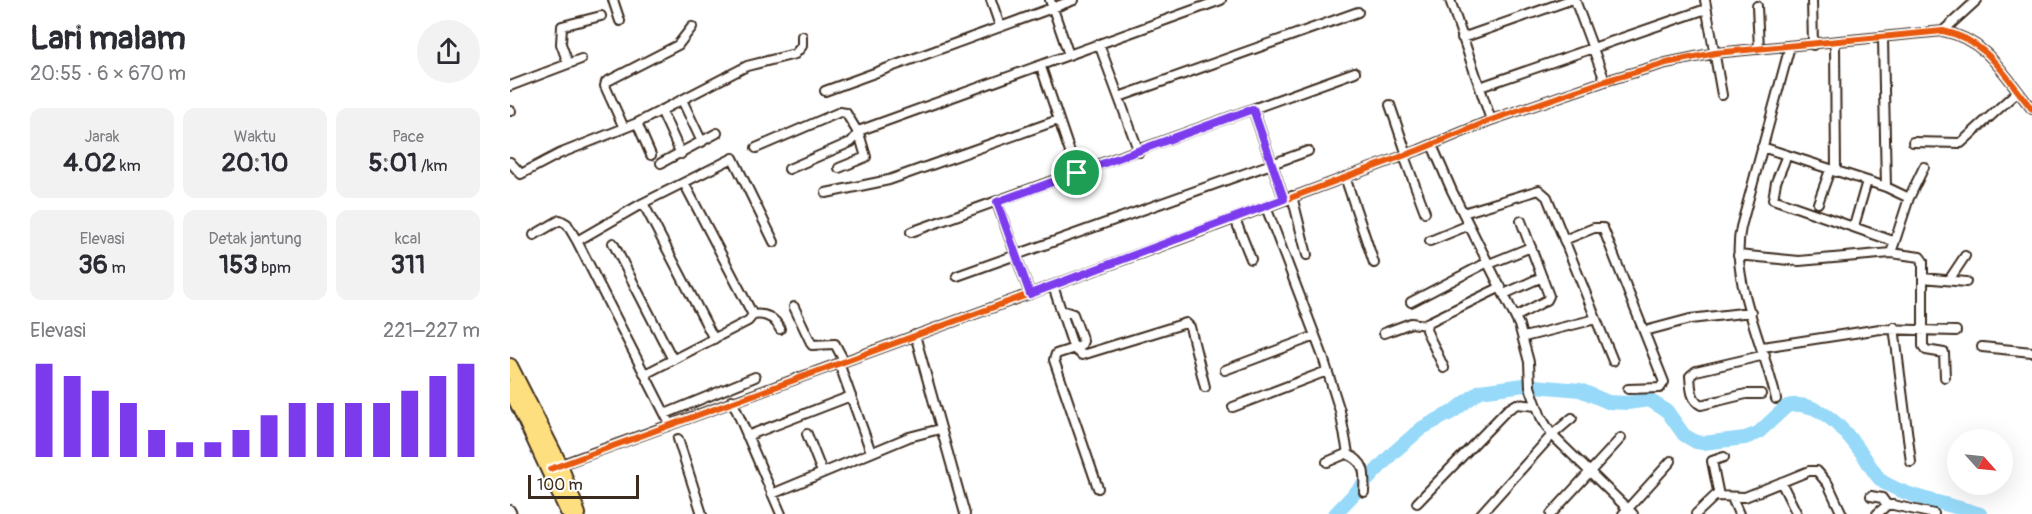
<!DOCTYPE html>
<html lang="id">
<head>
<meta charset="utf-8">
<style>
  body { margin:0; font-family:Pangolin,sans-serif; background:#f2f2f3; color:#2b2b33; height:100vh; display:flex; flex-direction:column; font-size:22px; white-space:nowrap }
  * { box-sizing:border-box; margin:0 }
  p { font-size:20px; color:#7c7c81 }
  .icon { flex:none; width:33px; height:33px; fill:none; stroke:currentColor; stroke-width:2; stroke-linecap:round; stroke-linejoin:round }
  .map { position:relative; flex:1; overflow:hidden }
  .side { display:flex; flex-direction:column; background:#fff; width:510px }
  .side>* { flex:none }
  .needle { width:39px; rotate:117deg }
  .tools { position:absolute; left:1437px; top:429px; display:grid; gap:12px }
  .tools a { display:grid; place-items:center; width:66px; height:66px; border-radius:50%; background:#fff; box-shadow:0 6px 24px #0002; font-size:30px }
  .scale { position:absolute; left:18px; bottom:15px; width:111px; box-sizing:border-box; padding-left:6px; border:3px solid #3b2a1e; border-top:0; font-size:16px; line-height:21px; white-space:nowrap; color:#3b2a1e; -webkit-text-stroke:4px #fff; paint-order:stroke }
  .pin { position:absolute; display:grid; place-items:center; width:51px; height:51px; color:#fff; margin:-26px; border:3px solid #fff; border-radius:50%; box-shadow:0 2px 6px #0007 }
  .round { display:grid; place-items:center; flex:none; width:63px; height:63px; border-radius:32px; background:#f2f2f3 }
  .overview { display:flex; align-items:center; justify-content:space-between; height:102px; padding:0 30px }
  h1 { font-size:33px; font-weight:800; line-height:45px }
  .metrics { display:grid; grid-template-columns:repeat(3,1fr); gap:9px; height:102px; padding:6px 30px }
  .metrics div { display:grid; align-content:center; border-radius:12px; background:#f2f2f3; text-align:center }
  .metrics b { font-size:26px; font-weight:800 }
  .metrics small { font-size:16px; font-weight:400 }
  .metrics p { font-size:16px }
  .chart { height:168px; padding:12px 30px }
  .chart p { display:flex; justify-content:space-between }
  .chart svg { width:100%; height:108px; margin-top:6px; stroke:#7c3aed; stroke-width:6 }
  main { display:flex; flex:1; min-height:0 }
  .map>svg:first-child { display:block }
</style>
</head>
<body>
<main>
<section class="side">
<div class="overview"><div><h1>Lari malam</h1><p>20:55 · 6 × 670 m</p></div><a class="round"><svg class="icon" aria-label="share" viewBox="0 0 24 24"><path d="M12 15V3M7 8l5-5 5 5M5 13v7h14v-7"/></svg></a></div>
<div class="metrics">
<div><p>Jarak</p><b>4.02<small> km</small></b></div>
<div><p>Waktu</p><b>20:10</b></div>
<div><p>Pace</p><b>5:01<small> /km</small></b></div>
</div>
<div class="metrics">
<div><p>Elevasi</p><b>36<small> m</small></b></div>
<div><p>Detak jantung</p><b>153<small> bpm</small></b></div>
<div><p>kcal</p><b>311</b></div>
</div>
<div class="chart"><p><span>Elevasi</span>221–227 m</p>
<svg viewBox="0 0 160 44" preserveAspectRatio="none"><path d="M5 44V6M15 44V11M25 44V17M35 44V22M45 44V33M55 44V38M65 44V38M75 44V33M85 44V27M95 44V22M105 44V22M115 44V22M125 44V22M135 44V17M145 44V11M155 44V6"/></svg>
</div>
</section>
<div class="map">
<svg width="1522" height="514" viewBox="0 0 1522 514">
  <rect width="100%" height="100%" fill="#fff"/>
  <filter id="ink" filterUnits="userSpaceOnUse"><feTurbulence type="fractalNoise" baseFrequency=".0167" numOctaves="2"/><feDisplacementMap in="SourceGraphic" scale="12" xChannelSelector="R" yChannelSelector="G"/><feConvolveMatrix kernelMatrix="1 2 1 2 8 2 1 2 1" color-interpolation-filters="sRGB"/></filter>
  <g filter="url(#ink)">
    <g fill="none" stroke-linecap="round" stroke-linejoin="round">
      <path stroke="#97d9f8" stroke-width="14" d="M 825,514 L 884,452 L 912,428 L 944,411 L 970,391 L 1014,385 L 1070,390 L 1098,402 L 1117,403 L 1139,400 L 1157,411 L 1174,435 L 1186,442 L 1193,443 L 1235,438 L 1248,433 L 1277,406 C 1308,398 1335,430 1351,452 C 1358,461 1364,475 1373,482 C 1399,498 1440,504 1470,514"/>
      <defs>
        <path id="minor" d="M 103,0 L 110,21
          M 481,0 L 490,26
          M 540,0 L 559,55
          M 940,0 L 981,120
          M 1065,0 L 1095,81
          M 1195,0 L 1212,95
          M 1302,0 L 1303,45
          M 1247,6 L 1249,49
          M 1433,31 L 1467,0
          M 952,38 L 1060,0
          M 1373,38 L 1376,187
          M 1325,43 L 1326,172
          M 589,44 L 629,152
          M 58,63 L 51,44 L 52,26 L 91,16
          M 531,67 L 567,173
          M 0,86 L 71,59
          M 970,87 L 1196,9
          M 315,91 L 564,0
          M 609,97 L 848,12
          M 172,100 L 192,142
          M 880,105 L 897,155
          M 743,109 L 774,199
          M 151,110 L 171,154
          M 0,111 L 1,111
          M 127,123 L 141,155
          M 114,128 L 95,86 L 96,82 L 168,45 L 182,27
          M 1403,142 L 1451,143 L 1508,91
          M 922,145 L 942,191 L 1009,325 L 1019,362 L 1020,387 L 1031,417 L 1042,435 L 1123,514
          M 1252,147 L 1376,187 L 1399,198 L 1381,253
          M 246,148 L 330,112 L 336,113 L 347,131 L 351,130 L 711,0
          M 1277,155 L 1266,182 L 1263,199 L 1383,241
          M 894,156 L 915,212
          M 0,162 L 11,174 L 49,154 L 127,123 L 237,66 L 285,54 L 292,46 L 292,36
          M 151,163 L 207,133
          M 329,168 L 356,157 L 348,130
          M 279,169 L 341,142 L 347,135 L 347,131
          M 835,177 L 864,263
          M 174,183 L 243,315
          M 316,193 L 379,180 L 548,120
          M 782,196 L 797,255
          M 1399,198 L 1414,167
          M 133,203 L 204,339
          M 487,203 L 520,294
          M 1308,203 L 1320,170
          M 756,207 L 812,354 L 830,411 L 838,453 L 817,462
          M 953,213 L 1029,190 L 1037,197 L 1086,319 L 1014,337
          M 725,219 L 741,259
          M 1344,226 L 1357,181
          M 401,232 L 845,72
          M 24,235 L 50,220 L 57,224 L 67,241
          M 1054,240 L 1084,228 L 1093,228 L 1154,382 L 1150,388 L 1118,389
          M 920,241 L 959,225
          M 103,243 L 163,360
          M 1228,255 L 1289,261 L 1381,253 L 1410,257 L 1413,261 L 1413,346 L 1416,350 L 1434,353 L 1435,377
          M 979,264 L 1021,247
          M 447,276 L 798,151
          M 1413,278 L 1456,282
          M 1439,280 L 1455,256
          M 543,286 L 564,349 L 572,355 L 676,323 L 680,327 L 695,387
          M 994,294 L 1032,277
          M 901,302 L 978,262
          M 284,307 L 302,345 L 325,344 L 334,361
          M 551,310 L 563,314 L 573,341 L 571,346 L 546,354 L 544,360 L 588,488
          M 1005,317 L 1037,300 L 1039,296 L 1011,221
          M 1086,319 L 1103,361
          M 1384,327 L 1401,462
          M 1135,331 L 1180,319 L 1241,312
          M 874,333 L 901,323 L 916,325
          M 405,335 L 455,514
          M 1253,347 L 1370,329 L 1446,331
          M 1472,347 L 1522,352
          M 329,363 L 361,452
          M 934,368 L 916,330 L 917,323 L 991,287
          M 715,370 L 805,336
          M 135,374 L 238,321 L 243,315 C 255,313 265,318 270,329
          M 1251,394 L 1236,394 L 1191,405 C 1180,399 1181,386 1180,376 L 1186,371 L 1255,355
          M 1266,399 C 1255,347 1219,279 1231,227 L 1280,46
          M 222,400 L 271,514
          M 723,407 L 817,371
          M 155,414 L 245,377
          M 160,424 L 67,241 L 133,203 L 223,158 L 264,242
          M 297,434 L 312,472
          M 237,436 L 341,396
          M 168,439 L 192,514
          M 837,454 C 856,462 855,473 854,492
          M 47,466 L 673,238 L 909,150 L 981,120 L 1095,81 L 1156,63 L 1205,53 L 1433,31 C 1478,40 1495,77 1522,109
          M 1271,482 L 1287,514
          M 262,494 L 399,437 L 430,429
          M 1209,496 L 1202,461 L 1214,457
          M 1361,496 L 1372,498 L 1377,505
          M 1222,498 L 1229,514
          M 907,503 L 997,410 L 1007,404 L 1026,406
          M 0,510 L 2,514
          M 971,514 L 1042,435 L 1062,418
          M 1041,514 L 1111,438
          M 1113,514 L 1161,461
          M 1186,514 L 1205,496 L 1235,497 L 1299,471 L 1307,471 L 1318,484 L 1332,514
          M 1367,514 L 1377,505 L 1383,505 L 1424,514"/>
        <path id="trunk" d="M 0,366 L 50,465 L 68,514
          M 0,387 L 58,512"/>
      </defs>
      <use href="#minor" stroke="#3b2a1e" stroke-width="12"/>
      <use href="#trunk" stroke="#3b2a1e" stroke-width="18"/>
      <use href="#minor" stroke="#fff" stroke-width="8"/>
      <use href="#trunk" stroke="#fedf80" stroke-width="14"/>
      <defs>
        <path id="cycleway" d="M 40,469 L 673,238 L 909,150 L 981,120 L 1095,81 L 1156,63 L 1205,53 L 1433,31 C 1478,40 1495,77 1522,109"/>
      </defs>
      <use href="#cycleway" stroke="#fff" stroke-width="10"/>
      <use href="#cycleway" stroke="#e8590c" stroke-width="6"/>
    </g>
  </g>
  <g fill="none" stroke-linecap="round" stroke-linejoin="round" filter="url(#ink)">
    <defs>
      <path id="route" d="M 743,109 L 774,199 L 520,294 L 487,202 Z"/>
    </defs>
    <use href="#route" stroke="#fff" stroke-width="12"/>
    <use href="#route" stroke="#7c3aed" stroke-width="8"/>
  </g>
</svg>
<div class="tools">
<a><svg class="needle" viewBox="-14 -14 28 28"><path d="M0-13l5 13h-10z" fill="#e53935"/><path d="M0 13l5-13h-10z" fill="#7c7c81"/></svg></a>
</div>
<div class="scale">100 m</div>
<div class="pin" style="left:567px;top:173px;background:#1e9e55"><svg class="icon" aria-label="arrive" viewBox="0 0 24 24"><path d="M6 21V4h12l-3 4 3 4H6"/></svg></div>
</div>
</main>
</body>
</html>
